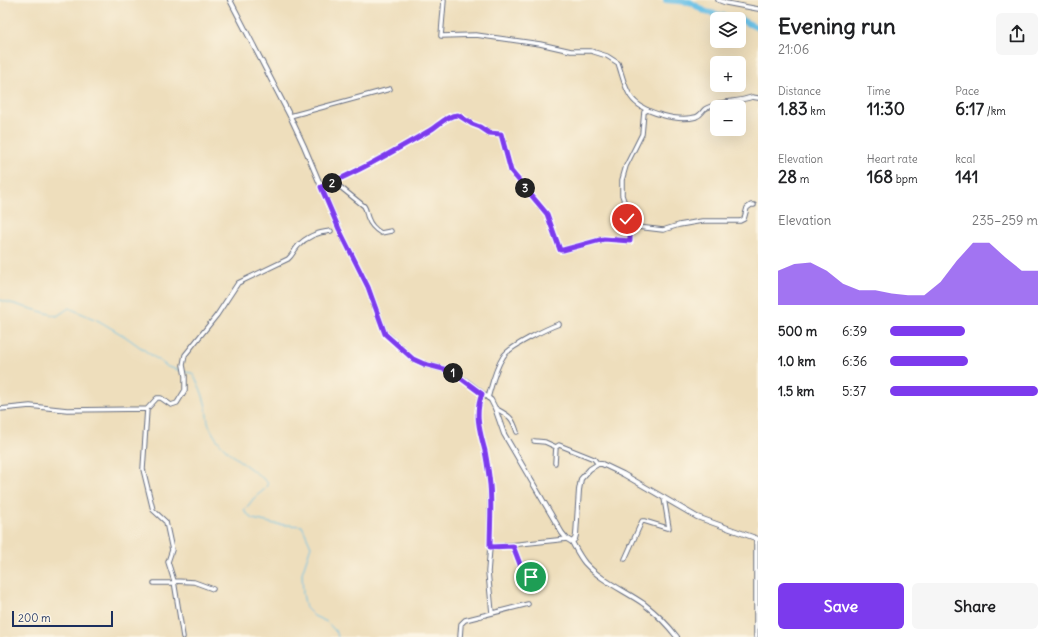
<!DOCTYPE html>
<html lang="en">
<head>
<meta charset="utf-8">
<style>
  body { margin:0; font-family:Delius,sans-serif; background:#f6f6f6; color:#202124; height:100vh; display:flex; flex-direction:column; font-size:15px; white-space:nowrap }
  * { box-sizing:border-box; margin:0 }
  p { font-size:13px; color:#757577 }
  .icon { flex:none; width:22px; height:22px; fill:none; stroke:currentColor; stroke-width:2; stroke-linecap:round; stroke-linejoin:round }
  .map { position:relative; flex:1; overflow:hidden }
  .sheet { display:flex; flex-direction:column; background:#fff; width:300px }
  .sheet>* { flex:none }
  .buttons { position:absolute; left:710px; top:12px; display:grid; gap:8px }
  .buttons a { display:grid; place-items:center; width:36px; height:36px; border-radius:6px; background:#fff; box-shadow:0 4px 16px #0002; font-size:20px }
  .scale { position:absolute; left:12px; bottom:10px; width:101px; box-sizing:border-box; padding-left:4px; border:2px solid #1b2f5e; border-top:0; font-size:11px; line-height:14px; white-space:nowrap; color:#1b2f5e; -webkit-text-stroke:3px #fcf5e5; paint-order:stroke }
  .pin { position:absolute; display:grid; place-items:center; width:34px; height:34px; color:#fff; margin:-17px; border:2px solid #fff; border-radius:50%; box-shadow:0 1px 4px #0007 }
  .km { position:absolute; width:20px; height:20px; margin:-10px; border-radius:50%; background:#222; color:#fff; font-size:11px; line-height:20px; text-align:center }
  .round { display:grid; place-items:center; flex:none; width:42px; height:42px; border-radius:6px; background:#f6f6f6 }
  .headline { display:flex; align-items:center; justify-content:space-between; height:68px; padding:0 20px }
  h1 { font-size:22px; font-weight:800; line-height:30px }
  .metrics { display:grid; grid-template-columns:repeat(3,1fr); gap:6px; height:68px; padding:4px 20px }
  .metrics div { display:grid; align-content:center }
  .metrics b { font-size:17px; font-weight:800 }
  .metrics small { font-size:11px; font-weight:400 }
  .metrics p { font-size:11px }
  .chart { height:112px; padding:8px 20px }
  .chart p { display:flex; justify-content:space-between }
  .chart svg { width:100%; height:72px; margin-top:4px; fill:#7c3aed; opacity:.7 }
  .action { display:flex; gap:8px; margin-top:auto; padding:8px 20px }
  .action a { flex:1; height:46px; border-radius:6px; background:#7c3aed; color:#fff; font-size:16px; font-weight:800; line-height:46px; text-align:center }
  .action a+a { background:#f6f6f6; color:#202124 }
  ul { padding:0 20px; list-style:none; font-size:13px }
  li { display:grid; grid-template-columns:64px 48px 1fr; align-items:center; height:30px }
  li i { height:10px; border-radius:5px; background:#7c3aed }
  main { display:flex; flex:1; min-height:0 }
  .map>svg:first-child { display:block }
</style>
</head>
<body>
<main>
<div class="map">
<svg width="758" height="637" viewBox="0 0 758 637">
  <rect width="100%" height="100%" fill="#fcf5e5"/>
  <filter id="ink" filterUnits="userSpaceOnUse"><feTurbulence type="fractalNoise" baseFrequency=".025" numOctaves="2"/><feDisplacementMap in="SourceGraphic" scale="8" xChannelSelector="R" yChannelSelector="G"/><feConvolveMatrix kernelMatrix="1 2 1 2 8 2 1 2 1" color-interpolation-filters="sRGB"/></filter>
  <filter id="wash" filterUnits="userSpaceOnUse"><feTurbulence type="fractalNoise" baseFrequency=".012" numOctaves="4" result="noise"/><feDisplacementMap in="SourceGraphic" scale="16" xChannelSelector="R" yChannelSelector="G"/><feGaussianBlur stdDeviation="0.9" result="paint"/><feColorMatrix in="noise" values="0 0 0 0 0 0 0 0 0 0 0 0 0 0 0 0 0 1.4 0 .05"/><feComposite in="paint" operator="in"/></filter>
  <g filter="url(#wash)">
    <rect width="100%" height="100%" fill="#eedebc"/>
    <g fill="none" stroke-linecap="round" stroke-linejoin="round">
      <path stroke="#6ac1e7" stroke-width="1" d="M 0,300 L 57,316 L 69,308 L 99,321 L 126,337 L 168,367 L 182,371
        M 185,372 L 192,373 C 199,384 203,394 206,407 C 207,413 207,420 209,425 C 219,452 249,465 268,483 L 265,489 L 254,498 L 244,511 L 253,519 L 275,524 L 302,526 L 311,546 L 302,573 L 303,594 L 306,608 L 314,616 L 327,622 L 337,633 L 338,637"/>
      <path stroke="#6ac1e7" stroke-width="6" d="M 666,0 L 690,2 L 706,12 L 737,19
        M 739,19 L 758,28"/>
    </g>
  </g>
  <g filter="url(#ink)">
    <g fill="none" stroke-linecap="round" stroke-linejoin="round">
      <defs>
        <path id="minor" d="M 444,0 L 441,36 L 476,35 L 540,44 L 571,51 L 591,51 L 607,56 L 618,63 C 622,74 624,87 631,97 C 642,113 678,122 696,117 C 701,115 701,113 705,109 C 708,107 713,106 716,104 C 728,101 741,101 752,97 L 758,98
          M 718,0 L 726,3 L 758,9
          M 290,116 L 390,89
          M 334,182 L 364,206 C 367,210 366,214 368,218 C 370,224 376,230 381,233 L 391,231
          M 321,187 C 358,172 394,151 429,131 C 438,126 447,115 458,115 L 472,124 L 480,127 L 489,133 L 501,134 L 511,171 L 547,214 L 560,250 L 563,250 L 604,239 L 630,241 L 630,236 L 627,219 L 628,213 L 622,195 L 622,180 L 626,166 L 642,134 L 644,112 L 648,110
          M 629,226 L 663,230 L 679,225 L 702,221 L 740,221 L 744,219 L 747,208 L 751,205 L 754,205
          M 482,394 L 478,408 L 478,422 L 486,456 L 490,486 L 490,547 L 488,572 L 492,613
          M 488,398 C 492,384 495,369 503,357 C 508,347 548,328 559,324
          M 495,408 C 509,416 512,416 517,432
          M 0,409 L 30,406 L 67,410 L 147,409
          M 534,441 L 545,442 L 556,447
          M 555,463 L 556,447 L 559,445 L 594,459 L 598,464
          M 513,545 L 523,572 L 531,577
          M 490,547 L 567,539
          M 625,559 L 642,521 L 644,521 L 667,528 L 669,528 L 664,498
          M 174,581 L 194,582 L 213,589
          M 154,583 L 174,583
          M 183,637 L 174,581 L 168,562 L 172,550 L 166,522 L 153,510 L 143,469 L 147,409 L 157,398 L 161,398 L 171,405 L 177,403 L 185,390 L 185,376 L 183,365 L 185,355 L 217,315 L 238,283 L 288,259 C 293,255 294,250 298,246 C 306,237 319,232 331,231
          M 460,637 L 461,624 L 465,620 L 528,604
          M 756,637 L 756,539"/>
        <path id="tertiary" d="M 230,0 L 290,116 L 304,146 L 339,229 L 368,287 L 385,333 L 413,359 L 424,364 L 451,371 L 466,381 L 491,400 L 495,408 L 504,434 L 562,533 L 567,539 L 572,542
          M 677,637 C 667,624 657,614 644,604 C 624,590 601,581 585,563 C 580,557 576,549 572,542 L 575,539 L 576,535 L 579,490 L 581,479 L 590,469 L 598,464 L 602,464 L 623,474 L 697,517 L 758,539"/>
      </defs>
      <use href="#minor" stroke="#656c7f" stroke-width="5.5"/>
      <use href="#tertiary" stroke="#656c7f" stroke-width="6"/>
      <use href="#minor" stroke="#fff" stroke-width="3.5"/>
      <use href="#tertiary" stroke="#fff" stroke-width="4"/>
    </g>
  </g>
  <g fill="none" stroke-linecap="round" stroke-linejoin="round" filter="url(#ink)">
    <defs>
      <path id="route" d="M 531,577 L 523,572 L 513,546 L 490,547 C 490,527 492,505 490,485 C 489,474 487,462 485,451 C 480,432 474,414 482,394 L 451,371 L 424,364 L 413,359 L 385,334 L 368,287 L 339,229 L 321,187 C 358,172 394,151 429,131 C 438,126 447,115 458,115 L 472,124 L 480,127 L 489,133 L 501,134 L 511,171 L 547,214 L 560,250 L 563,250 L 604,239 L 630,241 L 630,236 L 627,219"/>
    </defs>
    <use href="#route" stroke="#fff" stroke-width="8"/>
    <use href="#route" stroke="#7c3aed" stroke-width="5"/>
  </g>
</svg>
<div class="buttons">
<a><svg class="icon" aria-label="layers" viewBox="0 0 24 24"><path d="M12 4l9 5-9 5-9-5zM3 14l9 5 9-5"/></svg></a>
<a>+</a>
<a>−</a>
</div>
<div class="scale">200 m</div>
<div class="pin" style="left:531px;top:577px;background:#1e9e55"><svg class="icon" aria-label="arrive" viewBox="0 0 24 24"><path d="M6 21V4h12l-3 4 3 4H6"/></svg></div>
<div class="pin" style="left:627px;top:219px;background:#d93025"><svg class="icon" aria-label="check" viewBox="0 0 24 24"><path d="M5 12l5 5 9-10"/></svg></div>
<b class="km" style="left:453px;top:373px">1</b>
<b class="km" style="left:332px;top:183px">2</b>
<b class="km" style="left:525px;top:188px">3</b>
</div>
<section class="sheet">
<div class="headline"><div><h1>Evening run</h1><p>21:06</p></div><a class="round"><svg class="icon" aria-label="share" viewBox="0 0 24 24"><path d="M12 15V3M7 8l5-5 5 5M5 13v7h14v-7"/></svg></a></div>
<div class="metrics">
<div><p>Distance</p><b>1.83<small> km</small></b></div>
<div><p>Time</p><b>11:30</b></div>
<div><p>Pace</p><b>6:17<small> /km</small></b></div>
</div>
<div class="metrics">
<div><p>Elevation</p><b>28<small> m</small></b></div>
<div><p>Heart rate</p><b>168<small> bpm</small></b></div>
<div><p>kcal</p><b>141</b></div>
</div>
<div class="chart"><p><span>Elevation</span>235–259 m</p>
<svg viewBox="0 0 160 44" preserveAspectRatio="none"><path d="M0 44V23L10 19L20 18L30 23L40 31L50 35L60 35L70 37L80 38L90 38L100 30L110 17L120 6L130 6L140 15L150 23L160 23V44z"/></svg>
</div>
<ul>
<li><b>500 m</b>6:39<i style="width:51%"></i></li>
<li><b>1.0 km</b>6:36<i style="width:53%"></i></li>
<li><b>1.5 km</b>5:37<i style="width:100%"></i></li>
</ul>
<div class="action"><a>Save</a><a>Share</a></div>
</section>
</main>
</body>
</html>
